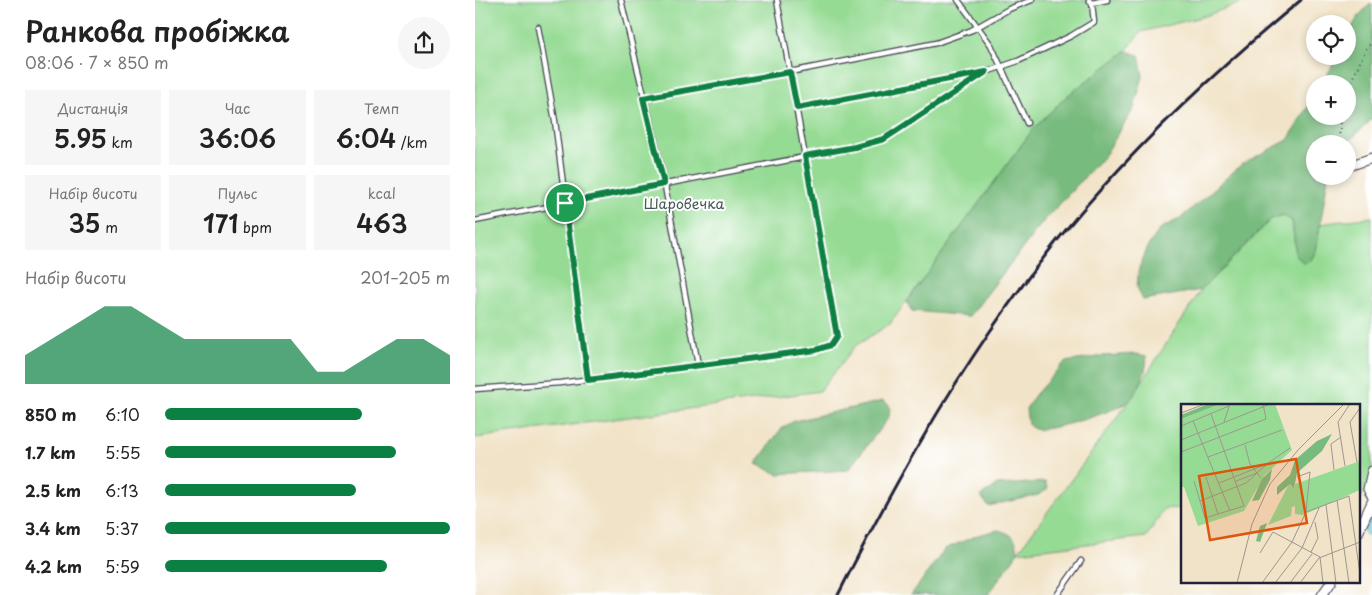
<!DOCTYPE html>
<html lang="uk">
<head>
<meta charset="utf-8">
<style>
  body { margin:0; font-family:"Playpen Sans",sans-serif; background:#f6f6f6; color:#222; height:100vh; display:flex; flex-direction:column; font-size:19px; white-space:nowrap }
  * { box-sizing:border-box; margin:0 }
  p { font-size:16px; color:#767676 }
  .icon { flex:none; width:28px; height:28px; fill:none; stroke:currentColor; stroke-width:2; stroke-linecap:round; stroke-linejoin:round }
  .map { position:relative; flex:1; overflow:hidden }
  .drawer { display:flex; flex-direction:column; background:#fff; width:475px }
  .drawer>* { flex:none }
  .buttons { position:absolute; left:831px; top:15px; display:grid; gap:10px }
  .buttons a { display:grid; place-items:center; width:50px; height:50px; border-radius:50%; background:#fff; box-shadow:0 2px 8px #0003; font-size:25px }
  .pin { position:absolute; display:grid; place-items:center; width:42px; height:42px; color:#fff; margin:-21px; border:2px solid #fff; border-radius:50%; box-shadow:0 1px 5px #0007 }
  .round { display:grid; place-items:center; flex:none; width:52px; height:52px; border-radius:26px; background:#f6f6f6 }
  .head { display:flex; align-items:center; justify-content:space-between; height:85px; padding:0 25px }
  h1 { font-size:28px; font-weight:600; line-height:38px }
  .stats { display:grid; grid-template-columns:repeat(3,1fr); gap:8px; height:85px; padding:5px 25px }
  .stats div { display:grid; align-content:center; border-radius:0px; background:#f6f6f6; text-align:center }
  .stats b { font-size:25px; font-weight:600 }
  .stats small { font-size:14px; font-weight:400 }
  .stats p { font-size:14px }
  .chart { height:140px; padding:10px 25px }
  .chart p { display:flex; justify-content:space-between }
  .chart svg { width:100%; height:90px; margin-top:5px; fill:#0b8043; opacity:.7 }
  ul { padding:0 25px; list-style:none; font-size:16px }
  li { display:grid; grid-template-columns:80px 60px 1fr; align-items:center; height:38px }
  li i { height:12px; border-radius:6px; background:#0b8043 }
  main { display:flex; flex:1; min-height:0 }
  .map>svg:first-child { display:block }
</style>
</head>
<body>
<main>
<section class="drawer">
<div class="head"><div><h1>Ранкова пробіжка</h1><p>08:06 · 7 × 850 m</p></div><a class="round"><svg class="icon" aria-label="share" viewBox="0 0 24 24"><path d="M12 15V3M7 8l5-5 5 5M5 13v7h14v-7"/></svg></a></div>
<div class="stats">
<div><p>Дистанція</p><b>5.95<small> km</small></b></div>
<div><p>Час</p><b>36:06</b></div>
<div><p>Темп</p><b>6:04<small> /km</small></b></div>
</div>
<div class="stats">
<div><p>Набір висоти</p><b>35<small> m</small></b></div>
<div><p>Пульс</p><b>171<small> bpm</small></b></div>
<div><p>kcal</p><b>463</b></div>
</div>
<div class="chart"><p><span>Набір висоти</span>201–205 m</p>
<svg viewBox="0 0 160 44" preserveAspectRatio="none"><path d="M0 44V30L10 22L20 14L30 6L40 6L50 14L60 22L70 22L80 22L90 22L100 22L110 38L120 38L130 30L140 22L150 22L160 30V44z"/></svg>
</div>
<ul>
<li><b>850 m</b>6:10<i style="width:69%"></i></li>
<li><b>1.7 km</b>5:55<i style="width:81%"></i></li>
<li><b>2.5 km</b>6:13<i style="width:67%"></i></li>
<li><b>3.4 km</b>5:37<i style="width:100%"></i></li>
<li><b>4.2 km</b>5:59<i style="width:78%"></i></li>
</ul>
</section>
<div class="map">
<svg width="897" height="595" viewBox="0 0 897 595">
  <rect width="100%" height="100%" fill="#fff"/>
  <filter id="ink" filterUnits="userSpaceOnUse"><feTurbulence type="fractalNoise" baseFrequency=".02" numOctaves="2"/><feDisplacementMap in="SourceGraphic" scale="10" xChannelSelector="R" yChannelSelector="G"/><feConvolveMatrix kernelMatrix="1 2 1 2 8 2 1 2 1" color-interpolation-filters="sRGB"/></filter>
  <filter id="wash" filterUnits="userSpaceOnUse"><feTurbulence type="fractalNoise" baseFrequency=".0096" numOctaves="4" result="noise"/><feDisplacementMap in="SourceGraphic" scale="20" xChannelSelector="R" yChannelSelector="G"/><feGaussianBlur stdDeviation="1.12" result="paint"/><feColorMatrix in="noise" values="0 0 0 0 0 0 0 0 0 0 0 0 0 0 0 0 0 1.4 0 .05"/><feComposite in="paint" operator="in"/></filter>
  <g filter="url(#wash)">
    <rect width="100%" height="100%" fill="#f1e3c7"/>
    <path fill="#96db94" stroke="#5c7e68" d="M 0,0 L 774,0 L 730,16 L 666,32 L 651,51 L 591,97 L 559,128 L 415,324 L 380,346 L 345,391 L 0,438 Z
      M 808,215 L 817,221 L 821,255 L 841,251 L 845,224 L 897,217 L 897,493 L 889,493 L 883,503 L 883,405 L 707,405 L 707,509 L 690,508 L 671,537 L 543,552 L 655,400 L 726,290 L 796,219 Z"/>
    <path fill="#78bb7e" stroke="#4d6e5c" d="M 897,3 L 897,119 L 871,144 L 840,144 L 840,176 L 853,176 L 841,251 L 835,262 L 828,263 L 821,255 L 817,221 L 808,215 L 796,219 L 726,290 L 668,300 L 662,287 L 664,268 L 674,245 L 685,229 L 706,218 L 767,164 L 813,140 L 840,95 L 840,116 L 872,116 L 872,84 L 847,84 L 863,56 L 872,56 C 872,34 879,17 897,3 Z
      M 651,51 L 664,55 L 668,76 L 659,108 L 630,155 L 567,223 L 495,316 L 437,311 L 432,301 L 559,128 L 591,97 Z
      M 661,354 L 671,356 C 674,367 662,395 653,402 C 641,411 574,432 560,429 C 559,429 553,425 553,424 L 551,409 L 560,395 L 590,362 L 629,356 Z
      M 408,401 L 415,406 L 414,417 L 373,470 L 303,474 L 281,464 L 306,429 L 319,421 Z
      M 570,482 L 573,489 L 563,495 L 513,506 L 506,496 L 522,485 Z
      M 523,530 C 537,534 541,537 543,552 L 513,595 L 436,595 L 470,549 L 503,535 Z"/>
    <path fill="#51bbcd" stroke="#3a6e84" d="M 895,518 L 897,518 L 897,537 L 890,534 L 888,530 Z"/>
  </g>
  <g filter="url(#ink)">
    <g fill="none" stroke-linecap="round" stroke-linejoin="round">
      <defs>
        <path id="lane" d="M 146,0 L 187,170 L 223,365
          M 483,0 L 516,45 L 552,123
          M 614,0 L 617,3 L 632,0
          M 63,27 L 80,121 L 113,380
          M 168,98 L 315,72 L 461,43 L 497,30 L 534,9 L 557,0
          M 322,108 L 511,72 L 543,61 L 596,36 L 619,22 L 617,3
          M 0,221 L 381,147 L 409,139 L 511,72
          M 0,389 L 85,383 L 341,350 L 356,345 L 362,336 L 302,0
          M 582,595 L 606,561"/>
        <path id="street" d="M 874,166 L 897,158
          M 897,471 L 893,489 L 897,496
          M 883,533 L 897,502
          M 847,595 L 857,581"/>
      </defs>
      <use href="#lane" stroke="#413f50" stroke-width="7"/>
      <use href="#street" stroke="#413f50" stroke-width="11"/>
      <path stroke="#413f50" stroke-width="2" stroke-dasharray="1 4" stroke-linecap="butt" d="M 872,90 L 891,49 L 897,42
        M 864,144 L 865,116"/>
      <use href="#lane" stroke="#fff" stroke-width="4.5"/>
      <use href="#street" stroke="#fff" stroke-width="9"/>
      <path stroke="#22223b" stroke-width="3" d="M 363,595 C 436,450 517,310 626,189 C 687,121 756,58 826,0"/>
    </g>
  </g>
  <g fill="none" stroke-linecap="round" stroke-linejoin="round" filter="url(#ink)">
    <defs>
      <path id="route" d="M 315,72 L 322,108 L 511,72 L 409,139 L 380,147 L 330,156 L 362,336 L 356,345 L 341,350 L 113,380 L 90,203 L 189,184 L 168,98 Z"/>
    </defs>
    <use href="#route" stroke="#fff" stroke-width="10"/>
    <use href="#route" stroke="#0b8043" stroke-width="6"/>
  </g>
  <g text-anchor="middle" stroke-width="4" stroke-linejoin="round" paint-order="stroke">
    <g font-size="14" fill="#455a56" stroke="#fff">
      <text x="209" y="209">Шаровечка</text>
    </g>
  </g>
  <g transform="translate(706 404)">
    <rect width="179" height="179" fill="#f1e3c7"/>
    <path d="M 39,0 L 94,0 L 111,46 L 84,71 L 63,107 L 17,122 L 3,83 L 0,83 L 0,15 ZM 179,57 L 179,86 L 122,111 L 114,110 L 114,102 L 111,103 L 110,112 L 87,121 L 108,80 L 114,83 L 114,80 Z" fill="#96db94"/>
    <path d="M 27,0 L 39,0 L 0,15 L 0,11 ZM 151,30 L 141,47 L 116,69 L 113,84 L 109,80 L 96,91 L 96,83 L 109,71 L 114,56 L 136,37 ZM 91,65 L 89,76 L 78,96 L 71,97 L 81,75 ZM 86,119 L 79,138 L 75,137 L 79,122 Z" fill="#78bb7e"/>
    <path fill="none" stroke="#9e968f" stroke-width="1" d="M 0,9 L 24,0M 12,17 L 49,107M 43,18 L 49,0M 0,22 L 48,2M 0,36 L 89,0M 64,41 L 69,60 L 80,74M 0,48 L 85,15 L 82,0M 27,53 L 101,26M 176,58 L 169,18 L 179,4M 164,62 L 157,18 L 169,0M 153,66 L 150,40 L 160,33M 25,73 L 37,110M 116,73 L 129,68 L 125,108 L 168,92 L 179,170M 13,77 L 24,114 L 63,102 L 30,10M 55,77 L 76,69 L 85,61M 38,79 L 86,60 L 109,44M 156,96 L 168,179M 19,97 L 65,79 L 75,70M 145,101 L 155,179M 130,148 L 137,134 L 134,118M 79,149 L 92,128 L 139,153 L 142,179M 56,179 L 71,120 L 89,80 L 117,46 L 163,0M 81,179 L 111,138 L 125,108M 94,179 L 121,144 L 138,104M 109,179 L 131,150M 119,179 L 138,154 L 179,138"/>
    <path fill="#de560e" fill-opacity="0.15" stroke="#de560e" stroke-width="2.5" d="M 115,55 L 126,119 L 29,136 L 18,72 Z"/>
    <rect width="179" height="179" fill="none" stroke="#22223b" stroke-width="2.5"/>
  </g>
</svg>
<div class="buttons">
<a><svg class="icon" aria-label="locate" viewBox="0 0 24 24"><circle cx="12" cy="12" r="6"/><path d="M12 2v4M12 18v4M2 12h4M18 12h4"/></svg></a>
<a>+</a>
<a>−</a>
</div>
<div class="pin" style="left:90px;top:203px;background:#1e9e55"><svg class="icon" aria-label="arrive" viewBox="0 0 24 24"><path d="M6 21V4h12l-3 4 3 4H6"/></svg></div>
</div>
</main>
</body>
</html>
